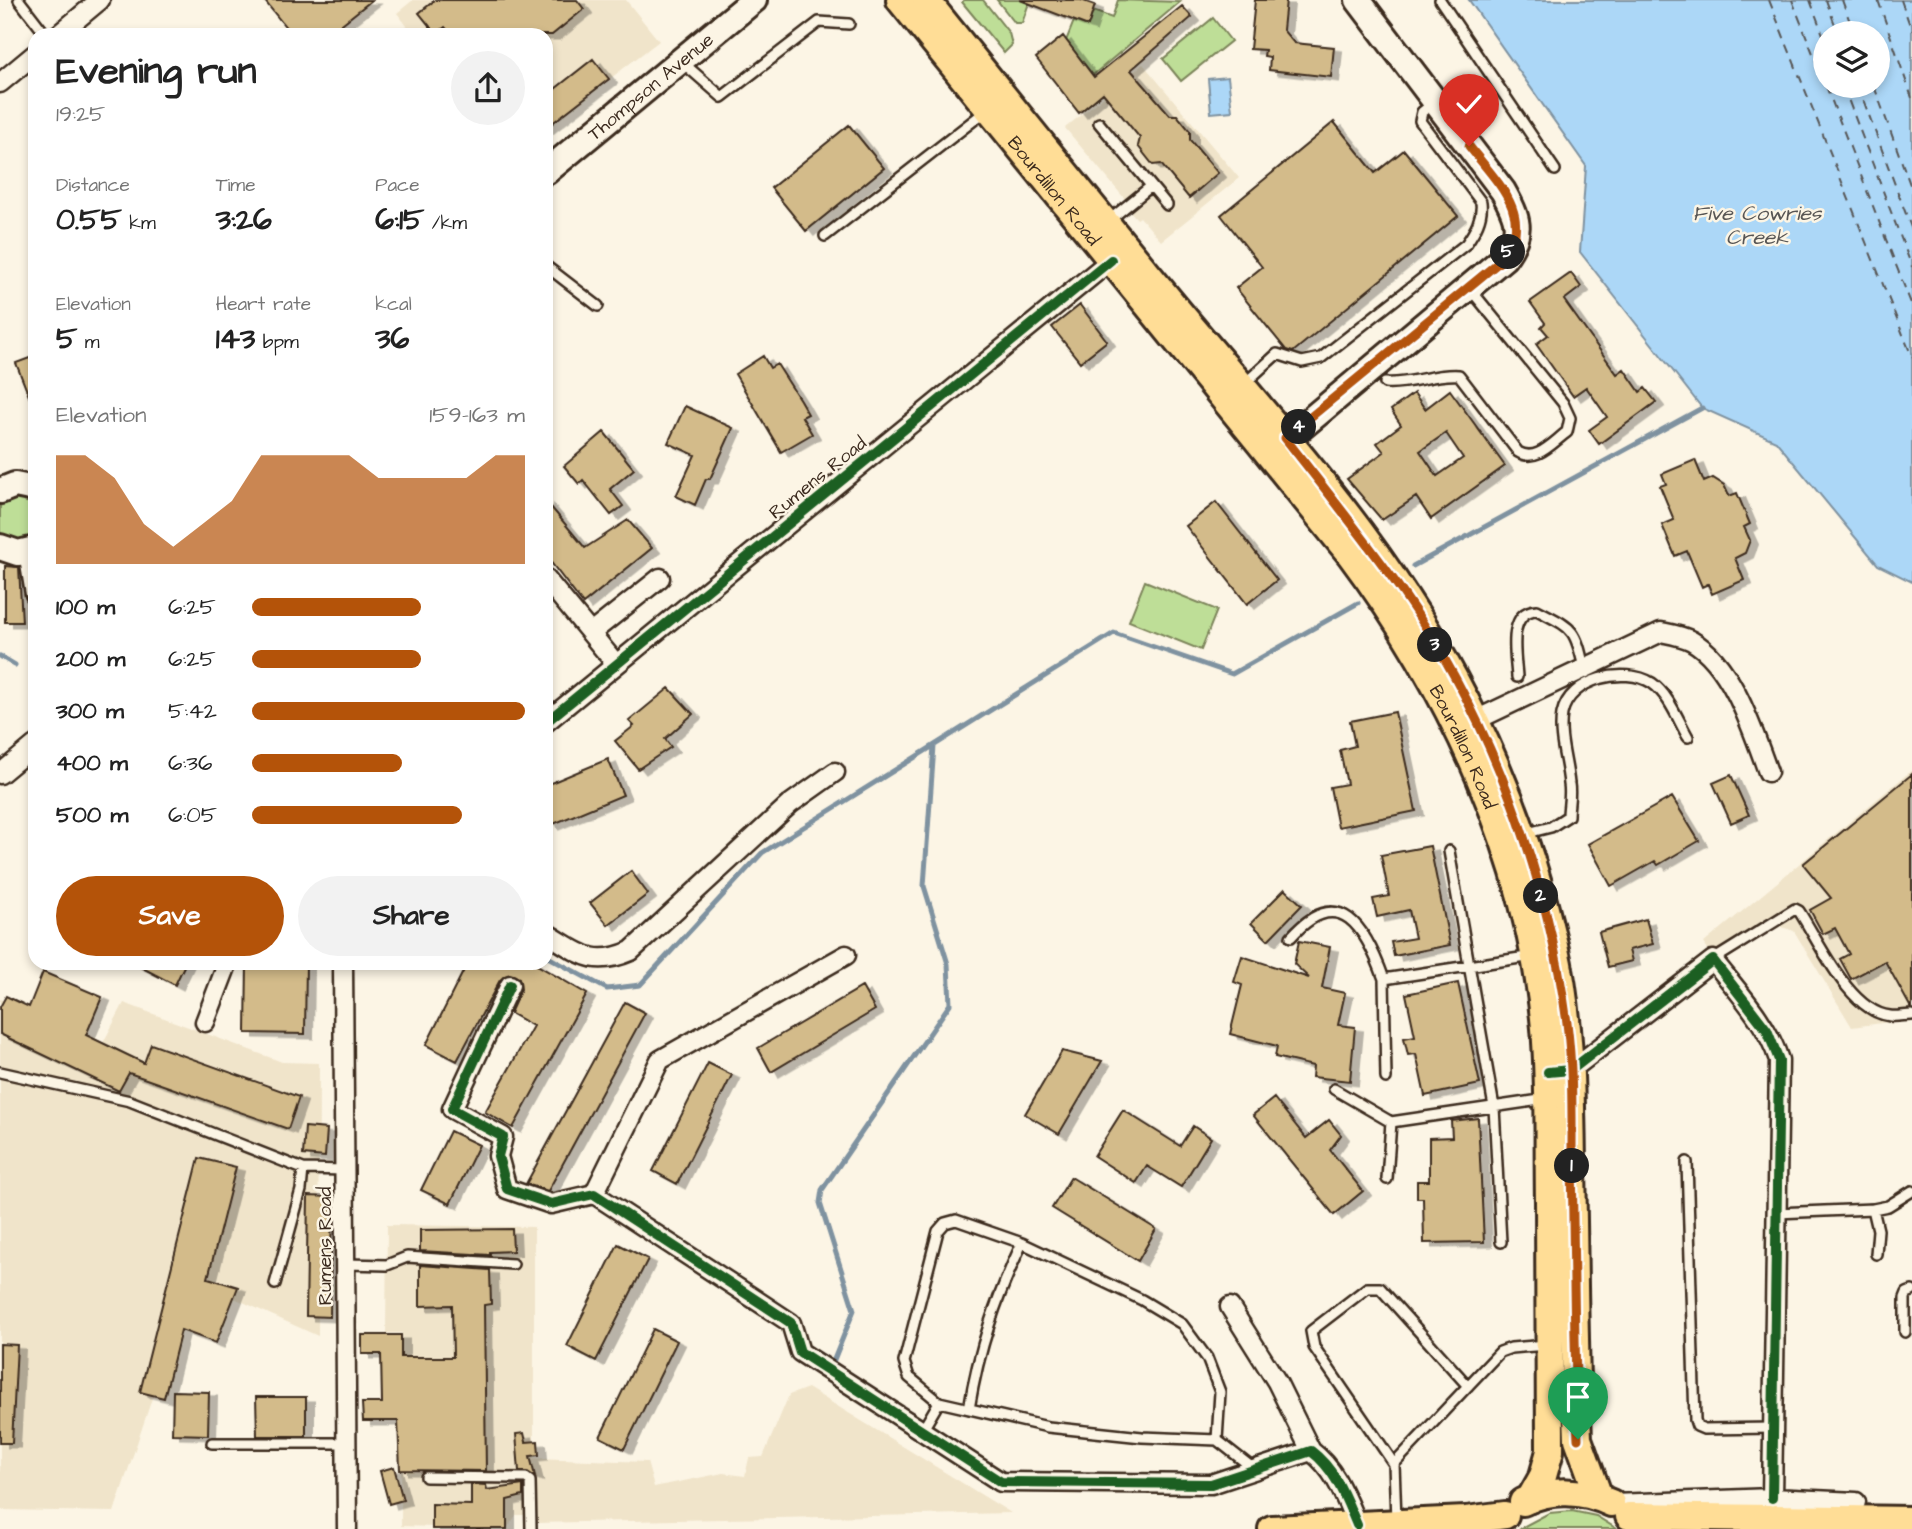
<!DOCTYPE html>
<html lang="en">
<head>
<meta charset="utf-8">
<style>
  body { margin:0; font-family:"Architects Daughter",sans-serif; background:#f2f2f2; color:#222; height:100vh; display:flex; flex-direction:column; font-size:26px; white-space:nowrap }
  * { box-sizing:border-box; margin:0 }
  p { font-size:23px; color:#767676 }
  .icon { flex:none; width:38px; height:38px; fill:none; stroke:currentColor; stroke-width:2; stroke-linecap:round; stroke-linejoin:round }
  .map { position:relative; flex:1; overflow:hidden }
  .drawer { position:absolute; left:28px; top:28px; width:525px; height:942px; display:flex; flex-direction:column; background:#fff; border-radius:21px; box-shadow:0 4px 10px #0003 }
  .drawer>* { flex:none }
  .tools { position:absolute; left:1813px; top:21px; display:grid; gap:14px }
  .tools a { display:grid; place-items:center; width:77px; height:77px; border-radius:50%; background:#fff; box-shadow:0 4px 10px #0003; font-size:35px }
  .pin { position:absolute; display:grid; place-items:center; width:60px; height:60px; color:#fff; margin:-72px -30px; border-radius:50% 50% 50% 0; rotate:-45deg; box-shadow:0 0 7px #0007 }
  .pin .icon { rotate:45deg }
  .km { position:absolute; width:35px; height:35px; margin:-18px; border-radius:50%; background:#222; color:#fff; font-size:19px; line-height:35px; text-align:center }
  .round { display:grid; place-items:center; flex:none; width:74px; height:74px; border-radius:37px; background:#f2f2f2 }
  .headline { display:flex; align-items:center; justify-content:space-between; height:119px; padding:0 28px }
  h1 { font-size:38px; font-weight:700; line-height:52px }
  .figures { display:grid; grid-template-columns:repeat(3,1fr); gap:10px; height:119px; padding:7px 28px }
  .figures div { display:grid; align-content:center }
  .figures b { font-size:30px; font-weight:700 }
  .figures small { font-size:19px; font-weight:400 }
  .figures p { font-size:19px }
  .chart { height:196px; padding:14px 28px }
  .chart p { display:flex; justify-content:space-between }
  .chart svg { width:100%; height:126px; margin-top:7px; fill:#b45309; opacity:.7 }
  .cta { display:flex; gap:14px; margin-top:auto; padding:14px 28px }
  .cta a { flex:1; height:80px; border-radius:42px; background:#b45309; color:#fff; font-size:28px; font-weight:700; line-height:80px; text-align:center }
  .cta a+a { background:#f2f2f2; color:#222 }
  ul { padding:0 28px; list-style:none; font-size:23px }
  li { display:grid; grid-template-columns:112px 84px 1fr; align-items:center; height:52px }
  li i { height:18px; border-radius:9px; background:#b45309 }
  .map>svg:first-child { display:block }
</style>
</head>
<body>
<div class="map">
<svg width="1912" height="1529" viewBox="0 0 1912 1529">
  <defs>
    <filter id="shadow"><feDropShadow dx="8" dy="4.5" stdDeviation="0" flood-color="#0004"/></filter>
  </defs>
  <rect width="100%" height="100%" fill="#fcf5e5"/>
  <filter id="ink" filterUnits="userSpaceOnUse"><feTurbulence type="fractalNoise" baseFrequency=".0143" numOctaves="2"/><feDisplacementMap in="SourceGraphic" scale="14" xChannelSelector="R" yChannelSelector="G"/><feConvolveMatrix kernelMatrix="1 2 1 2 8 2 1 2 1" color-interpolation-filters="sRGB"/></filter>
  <g filter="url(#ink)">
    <path fill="#f0e4ca" d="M 413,0 L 626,0 L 659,41 L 546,128 L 546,35 L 414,35 L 397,13 Z
      M 1143,64 L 1239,178 L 1161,241 L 1140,217 L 1137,219 L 1127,208 L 1130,205 L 1065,128 Z
      M 1912,770 L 1912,1019 L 1852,1027 L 1794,931 L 1779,926 L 1718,965 L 1704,943 Z
      M 0,999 L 103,1043 L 124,1003 L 282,1062 L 319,1063 L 318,1336 L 192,1279 L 114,1512 L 0,1510 Z
      M 387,1225 L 534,1227 L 534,1458 L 647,1462 L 654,1487 L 723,1473 L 745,1476 L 749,1458 L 763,1457 L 789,1395 L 808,1388 L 1011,1513 L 534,1523 L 534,1515 L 516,1515 L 507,1529 L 401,1526 L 402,1333 L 386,1333 Z"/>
    <path fill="#bede97" stroke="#7c845a" stroke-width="2" d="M 964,0 L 983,0 L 1009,33 L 1012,45 L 1004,53 L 962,2 Z
      M 997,0 L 1030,0 L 1022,23 L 1015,23 Z
      M 1118,0 L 1180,2 L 1093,75 L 1066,41 L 1074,21 L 1088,26 L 1093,11 L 1112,18 Z
      M 1213,18 L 1231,41 L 1181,81 L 1163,59 Z
      M 15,495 L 35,501 L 35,538 L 28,542 L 5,538 L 0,533 L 0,506 Z
      M 1145,581 L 1217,610 L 1201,650 L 1129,621 Z
      M 1572,1511 L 1596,1516 L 1617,1529 L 1519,1529 L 1549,1513 Z"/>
    <path fill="#acd7f7" stroke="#7f92a0" stroke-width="2" fill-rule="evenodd" d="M 1469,0 L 1912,0 L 1912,582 L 1878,565 L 1776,441 L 1702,408 L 1580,252 L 1586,166 ZM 1825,33 L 1878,33 L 1878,86 L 1825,86 Z
      M 1228,77 L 1232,111 L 1211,113 L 1208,79 Z"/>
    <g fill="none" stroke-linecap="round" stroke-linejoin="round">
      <path stroke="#7f92a0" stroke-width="5" d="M 1413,566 L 1702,408
        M 0,656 L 15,665
        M 546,956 L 607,989 L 640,985 L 762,853 L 1114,633 L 1232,674 L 1358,603
        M 831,1367 L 854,1310 L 820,1203 L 822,1190 L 950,1004 L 948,964 L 924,886 L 934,746"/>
      <path stroke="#575554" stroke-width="2" stroke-dasharray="9 7" stroke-linecap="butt" d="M 1769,0 L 1912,357
        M 1792,0 L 1825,84
        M 1810,0 L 1825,40
        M 1826,0 L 1838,33
        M 1842,0 L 1854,33
        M 1878,0 L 1912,98
        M 1901,0 L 1912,31
        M 1826,86 L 1912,306
        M 1843,86 L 1912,267
        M 1858,86 L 1912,230
        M 1874,86 L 1912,190"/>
    </g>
    <path fill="#d3bb8a" stroke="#3b2a1e" stroke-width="2" fill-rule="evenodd" filter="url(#shadow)" d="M 264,0 L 372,0 L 328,35 L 292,35 Z
      M 435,0 L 577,0 L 584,9 L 552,35 L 452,35 L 445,27 L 436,34 L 419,13 Z
      M 1020,0 L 1081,0 L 1095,5 L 1088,26 Z
      M 1255,0 L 1286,0 L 1283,30 L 1294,43 L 1334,47 L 1331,77 L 1269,70 L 1270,57 L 1264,56 L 1265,50 L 1250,49 Z
      M 1182,6 L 1192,17 L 1131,70 L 1170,115 L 1177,115 L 1190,131 L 1190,140 L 1218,173 L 1189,198 L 1161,164 L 1153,165 L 1138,146 L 1140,138 L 1103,93 L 1079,113 L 1036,58 L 1063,36 L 1094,77 Z
      M 593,59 L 609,79 L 546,128 L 546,96 Z
      M 1334,122 L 1375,173 L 1404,150 L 1458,216 L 1293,352 L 1286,350 L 1236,288 L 1262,267 L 1221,215 Z
      M 849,125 L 884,168 L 806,231 L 771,188 Z
      M 1571,273 L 1581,287 L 1564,300 L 1617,374 L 1624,369 L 1640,392 L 1645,388 L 1656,402 L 1599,444 L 1589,430 L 1607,417 L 1586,387 L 1573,396 L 1536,344 L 1548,335 L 1541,327 L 1545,323 L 1530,302 Z
      M 1080,305 L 1107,341 L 1080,362 L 1052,327 Z
      M 35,356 L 35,408 L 34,409 L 16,363 Z
      M 763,356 L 770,368 L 777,364 L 800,400 L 808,414 L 802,417 L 812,434 L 781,452 L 735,374 Z
      M 1450,390 L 1505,466 L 1431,519 L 1416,497 L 1382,520 L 1347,479 L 1384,452 L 1377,443 L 1401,425 L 1391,410 L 1414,393 L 1425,409 ZM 1446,433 L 1463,458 L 1437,476 L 1420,451 Z
      M 685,406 L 733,428 L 710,479 L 706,479 L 695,505 L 676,496 L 695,455 L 668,443 Z
      M 604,432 L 634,469 L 610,489 L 623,506 L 611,515 L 583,480 L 579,484 L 564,466 Z
      M 1695,460 L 1704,482 L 1713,478 L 1724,485 L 1729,496 L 1737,493 L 1750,524 L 1744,527 L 1750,540 L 1745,553 L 1735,558 L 1744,580 L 1712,594 L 1708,584 L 1702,587 L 1687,551 L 1675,556 L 1662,525 L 1674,520 L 1660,486 L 1666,484 L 1662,474 Z
      M 546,501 L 585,548 L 628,520 L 652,548 L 583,604 L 546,556 Z
      M 1216,502 L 1277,580 L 1247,604 L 1186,526 Z
      M 5,566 L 19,567 L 22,622 L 5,622 Z
      M 669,688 L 693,714 L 665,739 L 671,747 L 638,769 L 615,741 L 634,726 L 629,721 Z
      M 1395,712 L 1416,811 L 1338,827 L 1330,787 L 1347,784 L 1340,750 L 1355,746 L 1350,721 Z
      M 608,759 L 623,795 L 551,825 L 546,814 L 546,785 Z
      M 1912,774 L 1912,1008 L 1911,1008 L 1885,961 L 1851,979 L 1840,959 L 1849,954 L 1835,928 L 1823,934 L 1810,910 L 1831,898 L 1803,864 Z
      M 1731,775 L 1749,815 L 1731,823 L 1713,783 Z
      M 1672,797 L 1699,841 L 1658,865 L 1655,861 L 1611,886 L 1588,844 Z
      M 1430,846 L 1450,945 L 1394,956 L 1391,942 L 1415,938 L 1409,910 L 1377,917 L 1373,899 L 1389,896 L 1381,855 Z
      M 631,871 L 648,894 L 608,925 L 590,903 Z
      M 1285,889 L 1302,905 L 1268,940 L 1251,923 Z
      M 1646,919 L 1653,944 L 1629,950 L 1632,961 L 1608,967 L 1599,932 Z
      M 1299,941 L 1330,947 L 1322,988 L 1345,993 L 1338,1025 L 1355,1027 L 1350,1081 L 1312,1077 L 1313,1066 L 1275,1057 L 1277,1046 L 1230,1034 L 1242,985 L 1234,982 L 1242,956 L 1309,978 L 1294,964 Z
      M 131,962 L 186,962 L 175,985 Z
      M 247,962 L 306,962 L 305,1034 L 246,1033 Z
      M 468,962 L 532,962 L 587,994 L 513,1128 L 485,1112 L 533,1026 L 510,1013 L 521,989 L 519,978 L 510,974 L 500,980 L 457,1061 L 426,1045 Z
      M 43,972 L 102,997 L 86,1035 L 144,1063 L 151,1044 L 299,1097 L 288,1129 L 129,1073 L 119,1091 L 0,1034 L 0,1007 L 6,996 L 29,1007 Z
      M 1458,983 L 1480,1084 L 1425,1096 L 1416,1054 L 1408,1055 L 1404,1038 L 1415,1036 L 1406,994 Z
      M 862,987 L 875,1010 L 771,1072 L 758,1048 Z
      M 625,1002 L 645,1013 L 548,1191 L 526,1184 Z
      M 1062,1051 L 1102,1061 L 1059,1134 L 1025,1114 Z
      M 708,1063 L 732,1075 L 677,1184 L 653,1171 Z
      M 1274,1098 L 1306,1138 L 1329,1120 L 1341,1135 L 1330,1150 L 1363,1191 L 1334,1215 L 1253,1115 Z
      M 1123,1110 L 1180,1146 L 1193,1126 L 1211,1138 L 1181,1187 L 1147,1166 L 1136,1183 L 1094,1156 Z
      M 1478,1118 L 1484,1242 L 1424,1243 L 1423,1198 L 1417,1198 L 1417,1181 L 1429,1181 L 1429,1138 L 1452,1137 L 1451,1121 Z
      M 305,1127 L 327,1129 L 325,1157 L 303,1155 Z
      M 450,1131 L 479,1145 L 450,1204 L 421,1190 Z
      M 199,1158 L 236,1167 L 208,1278 L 238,1287 L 216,1343 L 181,1330 L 164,1398 L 140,1392 Z
      M 1071,1177 L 1156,1229 L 1138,1261 L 1052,1208 Z
      M 308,1196 L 332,1197 L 330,1317 L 306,1316 Z
      M 512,1229 L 513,1251 L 490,1252 L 490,1255 L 420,1251 L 420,1230 Z
      M 618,1244 L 648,1259 L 596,1361 L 567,1346 Z
      M 420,1265 L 490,1270 L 491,1304 L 484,1305 L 486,1471 L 400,1470 L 398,1421 L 363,1421 L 362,1403 L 382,1403 L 381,1354 L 362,1354 L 362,1335 L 401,1335 L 401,1357 L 453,1357 L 452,1305 L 420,1306 Z
      M 653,1329 L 677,1341 L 624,1449 L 600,1437 Z
      M 0,1344 L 17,1345 L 12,1443 L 0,1443 Z
      M 173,1391 L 209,1392 L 208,1435 L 172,1434 Z
      M 256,1397 L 306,1397 L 306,1436 L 257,1436 Z
      M 524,1433 L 526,1442 L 538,1441 L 539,1455 L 530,1456 L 535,1476 L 519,1471 L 516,1434 Z
      M 394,1467 L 403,1500 L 389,1504 L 380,1471 Z
      M 471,1484 L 486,1485 L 487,1490 L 523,1485 L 523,1496 L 507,1500 L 507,1529 L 432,1529 L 432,1504 L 471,1505 Z"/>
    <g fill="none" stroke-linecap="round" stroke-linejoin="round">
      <defs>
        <path id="lane" d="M 19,0 L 46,35
          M 1440,0 L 1555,170
          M 682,62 L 722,97 L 819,22 L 849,24
          M 1099,123 L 1167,205
          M 1107,222 L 1150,187
          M 825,236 L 987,110
          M 546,266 L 598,306
          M 1385,383 C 1411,385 1433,373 1459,375 L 1518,452 C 1536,463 1552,443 1567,432 L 1570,418 L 1563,403 L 1471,290
          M 1243,385 L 1277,354 L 1302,362 L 1321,358 L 1466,244 C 1475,231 1483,218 1481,202 L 1420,121 L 1422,112 L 1432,104
          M 1517,677 C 1516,657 1506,611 1537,610 C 1573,629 1575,627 1584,668
          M 1523,834 L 1551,827 L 1568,816 C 1568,806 1571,795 1569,784 C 1567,761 1558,737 1562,714 C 1569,678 1625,666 1652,683 C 1669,695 1678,720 1688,737
          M 1449,851 L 1494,1107 L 1501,1242
          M 1291,937 C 1340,882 1366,929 1384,979 L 1533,956
          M 1713,960 L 1795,909 L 1799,911 C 1820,943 1849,1011 1890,1016 C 1897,1017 1905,1015 1912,1015
          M 1384,979 L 1386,1078
          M 0,1072 L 130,1101 L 303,1169 L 345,1170
          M 1334,1089 L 1391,1122 L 1547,1099
          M 1687,1162 L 1695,1420 L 1697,1426 L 1704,1429 L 1773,1428
          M 1387,1179 L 1391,1122
          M 1873,1209 L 1878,1230 L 1876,1254
          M 1776,1213 L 1873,1209 L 1888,1206 L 1912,1191
          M 346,1264 L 387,1265 L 407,1257 L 513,1264
          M 275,1284 L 301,1190 L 303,1169
          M 1905,1332 L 1905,1298 L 1907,1293 L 1912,1291
          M 939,1402 L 1048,1427 L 1142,1437 L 1217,1440 L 1254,1469
          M 969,1409 C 979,1347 996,1299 1022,1243 L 1142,1300 L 1182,1324 L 1207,1358 L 1220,1392 L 1217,1440
          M 922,1431 L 939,1402 L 909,1377 L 904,1362 L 938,1231 L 945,1223 L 956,1220 L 1022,1243
          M 212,1443 L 347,1443
          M 1394,1464 L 1500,1352 L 1511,1348 L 1547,1345
          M 426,1477 L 526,1478 L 530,1481 L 531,1529
          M 1396,1520 L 1394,1464 L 1314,1347 L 1311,1331 L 1367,1288 L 1380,1288 L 1468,1386"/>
        <path id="street" d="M 58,35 L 100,0
          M 0,83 L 35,54
          M 28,552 L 35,594
          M 546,579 L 616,664
          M 591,633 L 660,578
          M 1476,720 L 1661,632 C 1671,634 1683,636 1692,641 C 1732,664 1753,731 1768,772
          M 546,722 L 1111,260
          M 0,774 L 35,745
          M 546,933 C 580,953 592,968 631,951 L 790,804 L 835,772
          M 343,962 L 347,1529
          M 510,985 L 452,1109 L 503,1137 L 498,1156 L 507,1189 L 551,1204 L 594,1194 L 791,1323 L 800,1352 L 1001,1482 L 1211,1484 L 1311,1451 C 1336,1470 1345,1497 1357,1525
          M 205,1022 L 228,962
          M 1562,1071 L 1571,1070 L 1713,960 C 1737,991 1767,1022 1779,1060 L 1772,1498
          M 594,1194 L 660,1060 L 846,955
          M 1230,1307 L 1277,1382 L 1311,1451
          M 1613,1504 L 1772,1498 L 1856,1502"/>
        <g id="secondary">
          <path id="s1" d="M 546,172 L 754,0"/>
          <path d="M 1273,451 L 1504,258 C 1524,232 1518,218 1503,191 L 1358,0"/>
          <path d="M 0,491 L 15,485 L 35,489"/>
          <path d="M 0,547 L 18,553 L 35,549"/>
        </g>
        <g id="primary">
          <path id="s2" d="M 900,0 L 1350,554 C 1452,690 1529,857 1545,1028 C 1550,1086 1548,1144 1549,1202 C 1549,1285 1549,1368 1550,1451 L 1543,1476 L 1530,1499"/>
          <path d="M 926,0 C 1009,103 1091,206 1175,307 C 1254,402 1339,494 1406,598 C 1475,703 1526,822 1554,945 C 1571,1018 1571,1092 1572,1167 C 1574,1257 1574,1348 1578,1439 L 1599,1497"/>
          <path d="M 1523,1502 C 1551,1488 1583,1490 1611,1503"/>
          <path d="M 1629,1516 L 1912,1520"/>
          <path d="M 1272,1529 L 1466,1520 L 1505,1515"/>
        </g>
      </defs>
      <use href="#lane" stroke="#3b2a1e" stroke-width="14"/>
      <use href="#street" stroke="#3b2a1e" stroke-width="23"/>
      <use href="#secondary" stroke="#3b2a1e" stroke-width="30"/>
      <use href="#primary" stroke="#3b2a1e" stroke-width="32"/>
      <use href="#lane" stroke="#fcf5e5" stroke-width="9"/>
      <use href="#street" stroke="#fcf5e5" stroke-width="18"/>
      <use href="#secondary" stroke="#fcf5e5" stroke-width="24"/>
      <use href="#primary" stroke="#ffdd96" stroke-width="26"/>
      <defs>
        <path id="cycleway" d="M 546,722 L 1111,260
          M 510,985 L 452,1109 L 503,1137 L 498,1156 L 507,1189 L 551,1204 L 594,1194 L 791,1323 L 800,1352 L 1001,1482 L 1211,1484 L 1311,1451 C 1336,1470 1345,1497 1357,1525
          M 1548,1072 L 1571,1070 L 1713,960 L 1767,1030 L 1779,1060 L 1772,1498"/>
      </defs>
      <use href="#cycleway" stroke="#fcf5e5" stroke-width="15"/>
      <use href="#cycleway" stroke="#1b5e20" stroke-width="10"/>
    </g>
  </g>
  <g fill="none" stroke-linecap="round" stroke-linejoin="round" filter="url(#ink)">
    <defs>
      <path id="route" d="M 1469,146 C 1495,180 1536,216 1504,258 L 1285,438 C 1325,489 1366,540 1403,593 C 1490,718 1547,872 1567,1023 C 1573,1069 1572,1117 1572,1163 C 1574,1255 1574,1347 1578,1439"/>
    </defs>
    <use href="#route" stroke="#fff" stroke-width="14"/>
    <use href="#route" stroke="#b45309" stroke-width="9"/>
  </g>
  <g text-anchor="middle" stroke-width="5" stroke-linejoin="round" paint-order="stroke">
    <g font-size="19" fill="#3b2a1e" stroke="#fcf5e5">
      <text dy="7" stroke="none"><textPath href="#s1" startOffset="135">Thompson Avenue</textPath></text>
      <text dy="7" stroke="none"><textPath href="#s2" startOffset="245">Bourdillon Road</textPath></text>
      <text transform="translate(817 477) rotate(-39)" y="7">Rumens Road</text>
      <text dy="7" stroke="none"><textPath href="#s2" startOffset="938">Bourdillon Road</textPath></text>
      <text transform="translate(324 1246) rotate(-90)" y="7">Rumens Road</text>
    </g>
    <g font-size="21" font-style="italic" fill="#575554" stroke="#fcf5e5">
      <text x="1757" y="220">Five Cowries<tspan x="1757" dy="24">Creek</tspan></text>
    </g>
  </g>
</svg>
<div class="tools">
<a><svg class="icon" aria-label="layers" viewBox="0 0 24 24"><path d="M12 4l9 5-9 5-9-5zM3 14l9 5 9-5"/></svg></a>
</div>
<div class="pin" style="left:1578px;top:1439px;background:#1e9e55"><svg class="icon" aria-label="arrive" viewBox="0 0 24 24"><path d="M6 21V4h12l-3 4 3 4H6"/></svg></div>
<div class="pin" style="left:1469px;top:146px;background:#d93025"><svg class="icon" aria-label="check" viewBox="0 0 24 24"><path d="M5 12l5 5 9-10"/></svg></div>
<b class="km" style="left:1572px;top:1166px">1</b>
<b class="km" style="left:1541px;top:896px">2</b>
<b class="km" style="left:1435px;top:645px">3</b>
<b class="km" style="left:1299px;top:427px">4</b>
<b class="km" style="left:1508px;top:252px">5</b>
<section class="drawer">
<div class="headline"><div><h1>Evening run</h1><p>19:25</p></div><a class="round"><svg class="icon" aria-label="share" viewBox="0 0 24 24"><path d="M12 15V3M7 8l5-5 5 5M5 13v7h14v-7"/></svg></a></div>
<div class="figures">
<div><p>Distance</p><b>0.55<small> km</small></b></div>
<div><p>Time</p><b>3:26</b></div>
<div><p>Pace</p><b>6:15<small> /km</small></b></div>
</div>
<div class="figures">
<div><p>Elevation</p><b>5<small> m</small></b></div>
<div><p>Heart rate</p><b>143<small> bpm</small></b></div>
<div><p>kcal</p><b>36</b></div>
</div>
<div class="chart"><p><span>Elevation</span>159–163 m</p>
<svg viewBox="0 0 160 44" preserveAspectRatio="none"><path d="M0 44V6L10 6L20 14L30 30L40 38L50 30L60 22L70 6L80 6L90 6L100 6L110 14L120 14L130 14L140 14L150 6L160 6V44z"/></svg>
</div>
<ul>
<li><b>100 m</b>6:25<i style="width:62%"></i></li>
<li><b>200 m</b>6:25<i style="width:62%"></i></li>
<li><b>300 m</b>5:42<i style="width:100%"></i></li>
<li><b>400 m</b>6:36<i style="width:55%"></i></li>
<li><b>500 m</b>6:05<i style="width:77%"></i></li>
</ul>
<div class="cta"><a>Save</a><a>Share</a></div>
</section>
</div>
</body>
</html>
